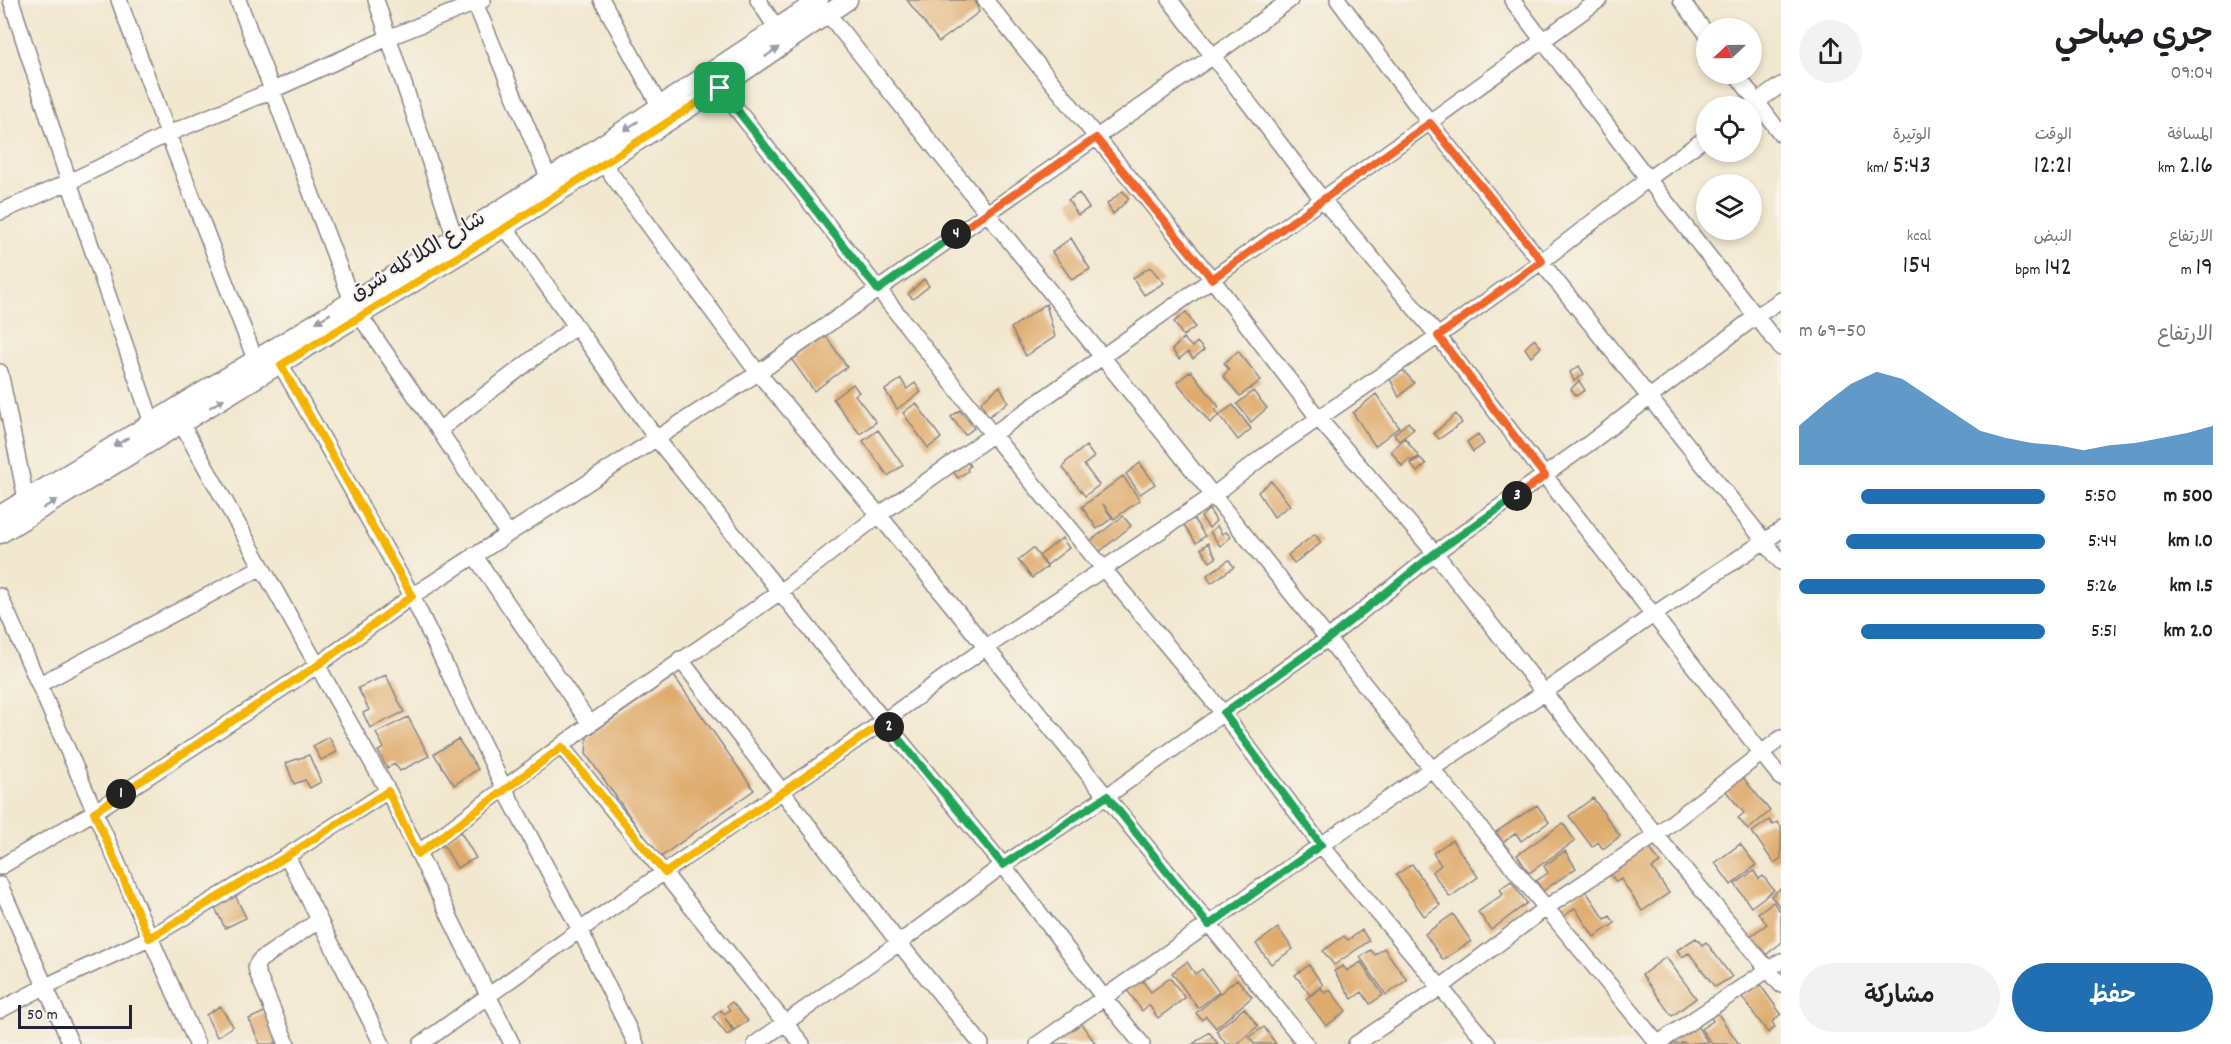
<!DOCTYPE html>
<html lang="ar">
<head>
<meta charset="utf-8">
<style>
  body { margin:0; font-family:Dekko,"Playpen Sans Arabic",sans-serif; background:#f2f2f2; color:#202124; direction:rtl; height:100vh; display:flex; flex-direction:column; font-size:22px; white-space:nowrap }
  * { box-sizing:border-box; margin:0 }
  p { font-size:20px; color:#757577 }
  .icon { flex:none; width:33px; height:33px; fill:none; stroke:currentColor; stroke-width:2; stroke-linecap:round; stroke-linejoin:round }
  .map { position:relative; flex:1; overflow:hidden; direction:ltr }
  .panel { display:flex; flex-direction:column; background:#fff; width:450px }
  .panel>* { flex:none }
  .needle { width:39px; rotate:248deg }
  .fabs { position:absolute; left:1696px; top:18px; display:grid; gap:12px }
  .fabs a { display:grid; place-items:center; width:66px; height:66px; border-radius:50%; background:#fff; box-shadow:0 3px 9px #0003; font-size:30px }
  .scale { position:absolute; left:18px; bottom:15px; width:114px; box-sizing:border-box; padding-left:6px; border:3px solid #22223b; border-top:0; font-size:16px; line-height:21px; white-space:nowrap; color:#22223b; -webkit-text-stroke:4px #f7f3e8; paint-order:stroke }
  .pin { position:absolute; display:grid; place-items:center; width:51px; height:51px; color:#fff; margin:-26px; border-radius:12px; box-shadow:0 3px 9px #0006 }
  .km { position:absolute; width:30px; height:30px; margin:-15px; border-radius:50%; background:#222; color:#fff; font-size:16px; line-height:30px; text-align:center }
  .round { display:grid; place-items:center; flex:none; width:63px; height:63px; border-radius:32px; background:#f2f2f2 }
  .summary { display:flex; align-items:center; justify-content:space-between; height:102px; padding:0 18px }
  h1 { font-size:33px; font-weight:600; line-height:45px }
  .metrics { display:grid; grid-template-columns:repeat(3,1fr); gap:9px; height:102px; padding:6px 18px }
  .metrics div { display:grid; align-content:center }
  .metrics b { font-size:26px; font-weight:600 }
  .metrics small { font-size:16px; font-weight:400 }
  .metrics p { font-size:16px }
  .chart { height:168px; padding:12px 18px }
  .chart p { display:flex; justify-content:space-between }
  .chart svg { width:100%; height:108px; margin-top:6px; fill:#1f6fb2; opacity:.7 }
  .action { display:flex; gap:12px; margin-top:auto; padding:12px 18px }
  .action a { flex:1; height:69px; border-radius:36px; background:#1f6fb2; color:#fff; font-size:24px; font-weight:600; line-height:69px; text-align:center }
  .action a+a { background:#f2f2f2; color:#202124 }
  ul { padding:0 18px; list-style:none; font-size:20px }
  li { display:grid; grid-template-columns:96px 72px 1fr; align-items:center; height:45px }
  li i { height:15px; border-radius:8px; background:#1f6fb2 }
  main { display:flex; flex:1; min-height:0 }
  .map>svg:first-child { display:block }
</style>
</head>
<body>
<main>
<section class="panel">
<div class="summary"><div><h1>جري صباحي</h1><p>09:04</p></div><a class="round"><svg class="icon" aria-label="share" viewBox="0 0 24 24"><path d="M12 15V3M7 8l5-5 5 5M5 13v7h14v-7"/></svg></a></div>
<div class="metrics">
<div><p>المسافة</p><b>2.16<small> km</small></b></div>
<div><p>الوقت</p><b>12:21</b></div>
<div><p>الوتيرة</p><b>5:43<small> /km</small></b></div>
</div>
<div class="metrics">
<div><p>الارتفاع</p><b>19<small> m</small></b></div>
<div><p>النبض</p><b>142<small> bpm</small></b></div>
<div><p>kcal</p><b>154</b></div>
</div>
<div class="chart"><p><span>الارتفاع</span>50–69 m</p>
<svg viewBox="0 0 160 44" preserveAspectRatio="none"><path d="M0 44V28L10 19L20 11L30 6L40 9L50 16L60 23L70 30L80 33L90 35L100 36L110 38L120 36L130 35L140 33L150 31L160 28V44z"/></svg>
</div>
<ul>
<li><b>500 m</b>5:50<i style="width:75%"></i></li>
<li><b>1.0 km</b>5:44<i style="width:81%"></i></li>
<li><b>1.5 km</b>5:26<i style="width:100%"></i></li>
<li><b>2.0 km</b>5:51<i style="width:75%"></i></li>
</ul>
<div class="action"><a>حفظ</a><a>مشاركة</a></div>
</section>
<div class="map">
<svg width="1781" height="1044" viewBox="0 0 1781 1044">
  <rect width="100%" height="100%" fill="#f7f3e8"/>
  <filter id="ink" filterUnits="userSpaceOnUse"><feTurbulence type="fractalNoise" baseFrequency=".0167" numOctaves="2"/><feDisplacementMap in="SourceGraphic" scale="12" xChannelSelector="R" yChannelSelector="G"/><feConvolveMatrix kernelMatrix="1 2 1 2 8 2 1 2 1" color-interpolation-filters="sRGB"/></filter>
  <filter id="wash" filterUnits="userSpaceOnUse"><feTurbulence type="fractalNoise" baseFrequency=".008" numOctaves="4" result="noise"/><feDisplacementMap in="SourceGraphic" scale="24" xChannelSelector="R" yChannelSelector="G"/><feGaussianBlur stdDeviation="1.35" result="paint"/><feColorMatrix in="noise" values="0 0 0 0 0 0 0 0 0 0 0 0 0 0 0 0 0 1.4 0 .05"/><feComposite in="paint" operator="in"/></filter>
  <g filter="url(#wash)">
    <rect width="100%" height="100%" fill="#f2e7cf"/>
    <g id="blocks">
      <path fill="#dfab6d" d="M 907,0 L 975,0 L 979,12 L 939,42 Z
        M 1123,191 L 1129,199 L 1113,214 L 1107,204 Z
        M 1079,193 L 1089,208 L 1078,215 L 1068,200 Z
        M 1071,238 L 1090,269 L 1072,280 L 1052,252 Z
        M 1150,267 L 1164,283 L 1144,295 L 1133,278 Z
        M 924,279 L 929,286 L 913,299 L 908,294 Z
        M 1046,304 L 1055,337 L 1026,356 L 1011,328 Z
        M 1186,312 L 1195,327 L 1183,336 L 1174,322 Z
        M 826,336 L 847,367 L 814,391 L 792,360 Z
        M 1183,338 L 1192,347 L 1197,342 L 1204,350 L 1193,359 L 1188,352 L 1179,359 L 1172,350 Z
        M 1534,339 L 1541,347 L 1531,357 L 1525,348 Z
        M 1238,351 L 1261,380 L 1240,396 L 1223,376 L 1229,370 L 1224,363 Z
        M 1579,366 L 1584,374 L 1574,381 L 1570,372 Z
        M 1403,370 L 1414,383 L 1399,397 L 1390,379 Z
        M 1191,371 L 1219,407 L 1215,410 L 1219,415 L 1233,405 L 1251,429 L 1238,440 L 1219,415 L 1210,423 L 1177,382 Z
        M 901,379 L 907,389 L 915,383 L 921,392 L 897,409 L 885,390 Z
        M 1579,381 L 1585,390 L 1576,396 L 1571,389 Z
        M 853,384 L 859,392 L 855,395 L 876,422 L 860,434 L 833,399 Z
        M 1000,386 L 1008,402 L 988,417 L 981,402 Z
        M 1253,391 L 1267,408 L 1251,422 L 1237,404 Z
        M 1376,394 L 1399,427 L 1375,446 L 1353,413 Z
        M 916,403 L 941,438 L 928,448 L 903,413 Z
        M 960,410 L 974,428 L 965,435 L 951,417 Z
        M 1456,414 L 1462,423 L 1439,439 L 1434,433 Z
        M 1408,422 L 1414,429 L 1399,441 L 1394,434 Z
        M 878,430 L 903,465 L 888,476 L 863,441 Z
        M 1478,434 L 1484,444 L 1473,452 L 1467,442 Z
        M 1405,438 L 1419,457 L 1411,461 L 1409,459 L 1402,466 L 1391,451 Z
        M 1086,446 L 1094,457 L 1084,465 L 1099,485 L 1085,496 L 1063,468 L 1066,462 Z
        M 963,456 L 970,466 L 967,469 L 968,471 L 958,478 L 949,466 Z
        M 1420,458 L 1426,464 L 1417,472 L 1410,463 Z
        M 1140,463 L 1155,484 L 1140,494 L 1126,474 Z
        M 1123,476 L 1140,500 L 1114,519 L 1103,504 L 1112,518 L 1097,529 L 1082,507 Z
        M 1271,481 L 1290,505 L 1274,517 L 1258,492 Z
        M 1209,509 L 1216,521 L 1209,528 L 1201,517 Z
        M 1123,516 L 1131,526 L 1098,553 L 1089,542 Z
        M 1193,518 L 1205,536 L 1196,543 L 1184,525 Z
        M 1217,526 L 1222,534 L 1226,532 L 1231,537 L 1220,546 L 1210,532 Z
        M 1315,534 L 1321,543 L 1294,563 L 1288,555 Z
        M 1062,538 L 1069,548 L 1047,565 L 1039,556 Z
        M 1208,543 L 1216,558 L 1210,562 L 1201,549 Z
        M 1033,548 L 1047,567 L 1032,578 L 1018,560 Z
        M 1229,560 L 1234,567 L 1211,583 L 1207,575 Z
        M 386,675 L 404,712 L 370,728 L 363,713 L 369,710 L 358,688 Z
        M 674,676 L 754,790 L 659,858 L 586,754 L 587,737 Z
        M 408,717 L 429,756 L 400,771 L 395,764 L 387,768 L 378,751 L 384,748 L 376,733 Z
        M 329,737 L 337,752 L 321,760 L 313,746 Z
        M 458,739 L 478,769 L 454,785 L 434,754 Z
        M 309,755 L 321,782 L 310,788 L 305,780 L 294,784 L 286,763 Z
        M 1741,775 L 1770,811 L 1748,830 L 1738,818 L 1744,813 L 1724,789 Z
        M 1593,798 L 1620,836 L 1603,849 L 1598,842 L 1592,847 L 1569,816 Z
        M 1537,805 L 1549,822 L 1521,841 L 1516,833 L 1503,842 L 1496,832 Z
        M 1769,820 L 1773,825 L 1777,822 L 1781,826 L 1781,858 L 1774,863 L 1752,832 Z
        M 1563,823 L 1575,841 L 1529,873 L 1517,855 Z
        M 460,831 L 476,858 L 457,868 L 441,841 Z
        M 1452,840 L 1478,877 L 1450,897 L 1432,872 L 1441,865 L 1433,853 Z
        M 1647,844 L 1660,863 L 1652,868 L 1669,893 L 1642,911 L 1621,879 L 1616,882 L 1608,871 Z
        M 1740,844 L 1756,865 L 1731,885 L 1715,863 Z
        M 1565,851 L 1576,868 L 1543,891 L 1536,881 L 1548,873 L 1544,866 Z
        M 1412,864 L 1440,905 L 1424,916 L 1396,875 Z
        M 1754,871 L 1759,879 L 1763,876 L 1774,890 L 1751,907 L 1735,884 Z
        M 1511,881 L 1527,903 L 1491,930 L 1478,912 L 1503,894 L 1500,889 Z
        M 1781,888 L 1781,908 L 1771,896 Z
        M 1585,890 L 1605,919 L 1610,916 L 1615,923 L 1594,937 L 1575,908 L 1563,917 L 1557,908 Z
        M 235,895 L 246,918 L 225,928 L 214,906 Z
        M 1773,902 L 1781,912 L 1781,943 L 1763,957 L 1749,937 L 1767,924 L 1758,913 Z
        M 1453,914 L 1471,941 L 1443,960 L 1425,934 Z
        M 1278,928 L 1293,949 L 1271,964 L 1256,944 Z
        M 1362,930 L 1369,941 L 1334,965 L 1323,951 L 1344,936 L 1348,940 Z
        M 1696,938 L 1702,945 L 1706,942 L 1732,977 L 1715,987 L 1689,953 L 1682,957 L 1677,950 Z
        M 1384,948 L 1407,980 L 1386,995 L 1360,957 L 1371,950 L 1375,955 Z
        M 1666,957 L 1696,998 L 1672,1016 L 1642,975 Z
        M 1187,962 L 1195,974 L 1202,969 L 1219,992 L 1198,1008 L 1172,973 Z
        M 1361,962 L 1383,995 L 1370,1004 L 1362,992 L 1352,999 L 1334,971 L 1343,966 L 1347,971 Z
        M 1309,965 L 1323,985 L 1310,995 L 1295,975 Z
        M 1170,978 L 1185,998 L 1158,1018 L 1149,1005 L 1142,1011 L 1127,990 L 1141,979 L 1151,992 Z
        M 1237,979 L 1252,997 L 1216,1028 L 1206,1016 L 1202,1020 L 1196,1013 Z
        M 1759,983 L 1781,1014 L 1772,1022 L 1775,1027 L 1768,1033 L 1741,996 Z
        M 1321,988 L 1325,993 L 1330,990 L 1346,1011 L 1326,1026 L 1306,999 Z
        M 732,1002 L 748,1021 L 734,1030 L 725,1018 L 733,1031 L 727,1035 L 713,1017 L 721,1010 L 724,1014 L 730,1010 L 727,1006 Z
        M 220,1006 L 233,1026 L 217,1037 L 206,1015 Z
        M 1244,1008 L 1258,1026 L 1237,1044 L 1226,1044 L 1216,1031 Z
        M 269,1010 L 282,1040 L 275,1042 L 276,1044 L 260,1044 L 249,1019 Z
        M 1716,1011 L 1739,1044 L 1712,1044 L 1701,1029 L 1713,1021 L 1710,1015 Z
        M 1080,1022 L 1096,1044 L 1054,1044 L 1052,1042 Z
        M 1694,1022 L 1708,1042 L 1685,1044 L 1684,1042 L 1680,1044 L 1666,1044 Z
        M 1264,1027 L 1276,1044 L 1254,1044 L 1249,1037 Z
        M 1209,1032 L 1218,1044 L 1193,1044 Z"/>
    </g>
  </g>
  <g filter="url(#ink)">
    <use href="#blocks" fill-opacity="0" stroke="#8a8485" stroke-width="1.5"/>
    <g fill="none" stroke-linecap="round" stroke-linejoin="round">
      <defs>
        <path id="minor" d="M 11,0 L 69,182 L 152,423
          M 119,0 L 168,134 L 255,359
          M 238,0 L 352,301
          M 376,0 L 455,238
          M 602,0 L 660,107
          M 758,0 L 777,29
          M 985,0 L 1212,279 L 1319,419 L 1435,553 L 1656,835 L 1781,985
          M 1170,0 L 1322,199 L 1438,336 L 1545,476 L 1781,778
          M 1338,0 L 1430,123 L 1781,562
          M 1512,0 L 1648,179 L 1781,348
          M 1681,0 L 1707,34
          M 475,3 L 549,179
          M 828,14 L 1432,769 L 1658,1044
          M 1736,74 L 1781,134
          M 720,88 L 992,434 L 1223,713 L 1321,845 L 1488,1044
          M 1751,106 L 1781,85
          M 603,163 L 758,373 L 879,515 L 1306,1044
          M 0,212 L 69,182 L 168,134 L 273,90 L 390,37 L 483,0
          M 505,227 L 656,438 L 884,721 L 1003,865 L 1104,998 L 1142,1044
          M 360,316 L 439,430 L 507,533
          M 281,365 L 412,596 L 504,788 L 580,930 L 636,1044
          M 0,372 L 26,499
          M 182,425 L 388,791 L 512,1044
          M 439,430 L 576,326
          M 474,555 L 590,724
          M 0,596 L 197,1044
          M 680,659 L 899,943 L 981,1044
          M 40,684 L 262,567
          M 562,747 L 802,1044
          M 418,853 L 590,724 L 780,592 L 879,515 L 1212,279 L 1599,0
          M 287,856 L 382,1044
          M 0,867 L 94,812 L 318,665 L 412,596 L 758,373 L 1213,56 L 1290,0
          M 0,885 L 71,1044
          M 0,1010 L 46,986 L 149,938 L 287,856 L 388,791
          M 287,1044 L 257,972 L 256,966 L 260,960 L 318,921
          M 421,1044 L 580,930 L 884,721 L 985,648 L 1214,495 L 1261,458 L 1438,336 L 1542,261 L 1648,179 L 1707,137
          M 755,1044 L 899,943 L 1003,865 L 1107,796 L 1327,639 L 1435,553 L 1591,442 L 1755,317 L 1781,300
          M 1038,1044 L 1321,845 L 1543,693 L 1653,615 L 1781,530
          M 1356,1044 L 1441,987 L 1547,907 L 1656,835 L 1781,738
          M 1657,1044 L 1781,961"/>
        <path id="tertiary" d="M 0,515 L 455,238 L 592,151 L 819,0
          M 0,534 L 505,227 L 720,88 L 848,0"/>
      </defs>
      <use href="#minor" stroke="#8a8485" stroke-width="18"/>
      <use href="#tertiary" stroke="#8a8485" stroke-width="21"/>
      <use href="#minor" stroke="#fff" stroke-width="15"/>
      <use href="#tertiary" stroke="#fff" stroke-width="18"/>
    </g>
    <defs><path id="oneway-solid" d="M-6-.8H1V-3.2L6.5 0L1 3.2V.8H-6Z" transform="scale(1.5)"/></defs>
    <g fill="#9c9ca7">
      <use href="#oneway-solid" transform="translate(772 52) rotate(-35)"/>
      <use href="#oneway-solid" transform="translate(631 126) rotate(147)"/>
      <use href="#oneway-solid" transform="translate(323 318) rotate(149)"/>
      <use href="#oneway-solid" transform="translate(217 403) rotate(-32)"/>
      <use href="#oneway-solid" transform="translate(121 442) rotate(149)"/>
      <use href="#oneway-solid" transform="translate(50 504) rotate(-31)"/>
    </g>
  </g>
  <g fill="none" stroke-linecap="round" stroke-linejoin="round" filter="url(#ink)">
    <defs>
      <path id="split-1" d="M 121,794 L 318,665 L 412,596 L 281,365 L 505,228 L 720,88"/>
      <path id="split-2" d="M 121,794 L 94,812 L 149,938 L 287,856 L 388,791 L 418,854 L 562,747 L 665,873 L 884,722 L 889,727"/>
      <path id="split-3" d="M 889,727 L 1003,865 L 1107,796 L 1209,925 L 1321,845 L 1224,713 L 1328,639 L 1435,553 L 1517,496"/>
      <path id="split-4" d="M 956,234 L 1096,138 L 1212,279 L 1430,123 L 1542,261 L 1438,336 L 1545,476 L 1517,496"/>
      <path id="split-5" d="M 720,88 L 878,290 L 956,234"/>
    </defs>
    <use href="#split-1" stroke="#fff" stroke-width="12"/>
    <use href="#split-2" stroke="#fff" stroke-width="12"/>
    <use href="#split-3" stroke="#fff" stroke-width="12"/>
    <use href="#split-4" stroke="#fff" stroke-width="12"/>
    <use href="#split-5" stroke="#fff" stroke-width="12"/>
    <use href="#split-1" stroke="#f5b400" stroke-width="8"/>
    <use href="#split-2" stroke="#f5b400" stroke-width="8"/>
    <use href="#split-3" stroke="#22a559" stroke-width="8"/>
    <use href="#split-4" stroke="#f0652b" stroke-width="8"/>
    <use href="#split-5" stroke="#22a559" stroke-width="8"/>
  </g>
  <g text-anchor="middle" stroke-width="4.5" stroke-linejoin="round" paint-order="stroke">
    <g font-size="21" fill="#22223b" stroke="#f7f3e8">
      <text transform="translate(417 255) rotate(-31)" y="7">شارع الكلاكله شرق</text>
    </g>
  </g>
</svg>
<div class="fabs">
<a><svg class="needle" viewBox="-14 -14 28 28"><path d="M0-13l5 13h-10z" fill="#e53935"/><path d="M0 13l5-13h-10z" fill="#757577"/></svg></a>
<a><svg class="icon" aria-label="locate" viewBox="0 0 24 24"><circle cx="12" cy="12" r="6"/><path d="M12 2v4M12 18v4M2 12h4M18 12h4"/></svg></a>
<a><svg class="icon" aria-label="layers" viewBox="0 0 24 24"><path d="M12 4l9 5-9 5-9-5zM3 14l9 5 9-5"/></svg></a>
</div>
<div class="scale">50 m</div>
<div class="pin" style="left:720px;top:88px;background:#1e9e55"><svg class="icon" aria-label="arrive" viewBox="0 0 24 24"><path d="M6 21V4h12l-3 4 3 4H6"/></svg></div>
<b class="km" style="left:121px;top:794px">1</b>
<b class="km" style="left:889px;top:727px">2</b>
<b class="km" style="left:1517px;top:496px">3</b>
<b class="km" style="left:956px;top:234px">4</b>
</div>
</main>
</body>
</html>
